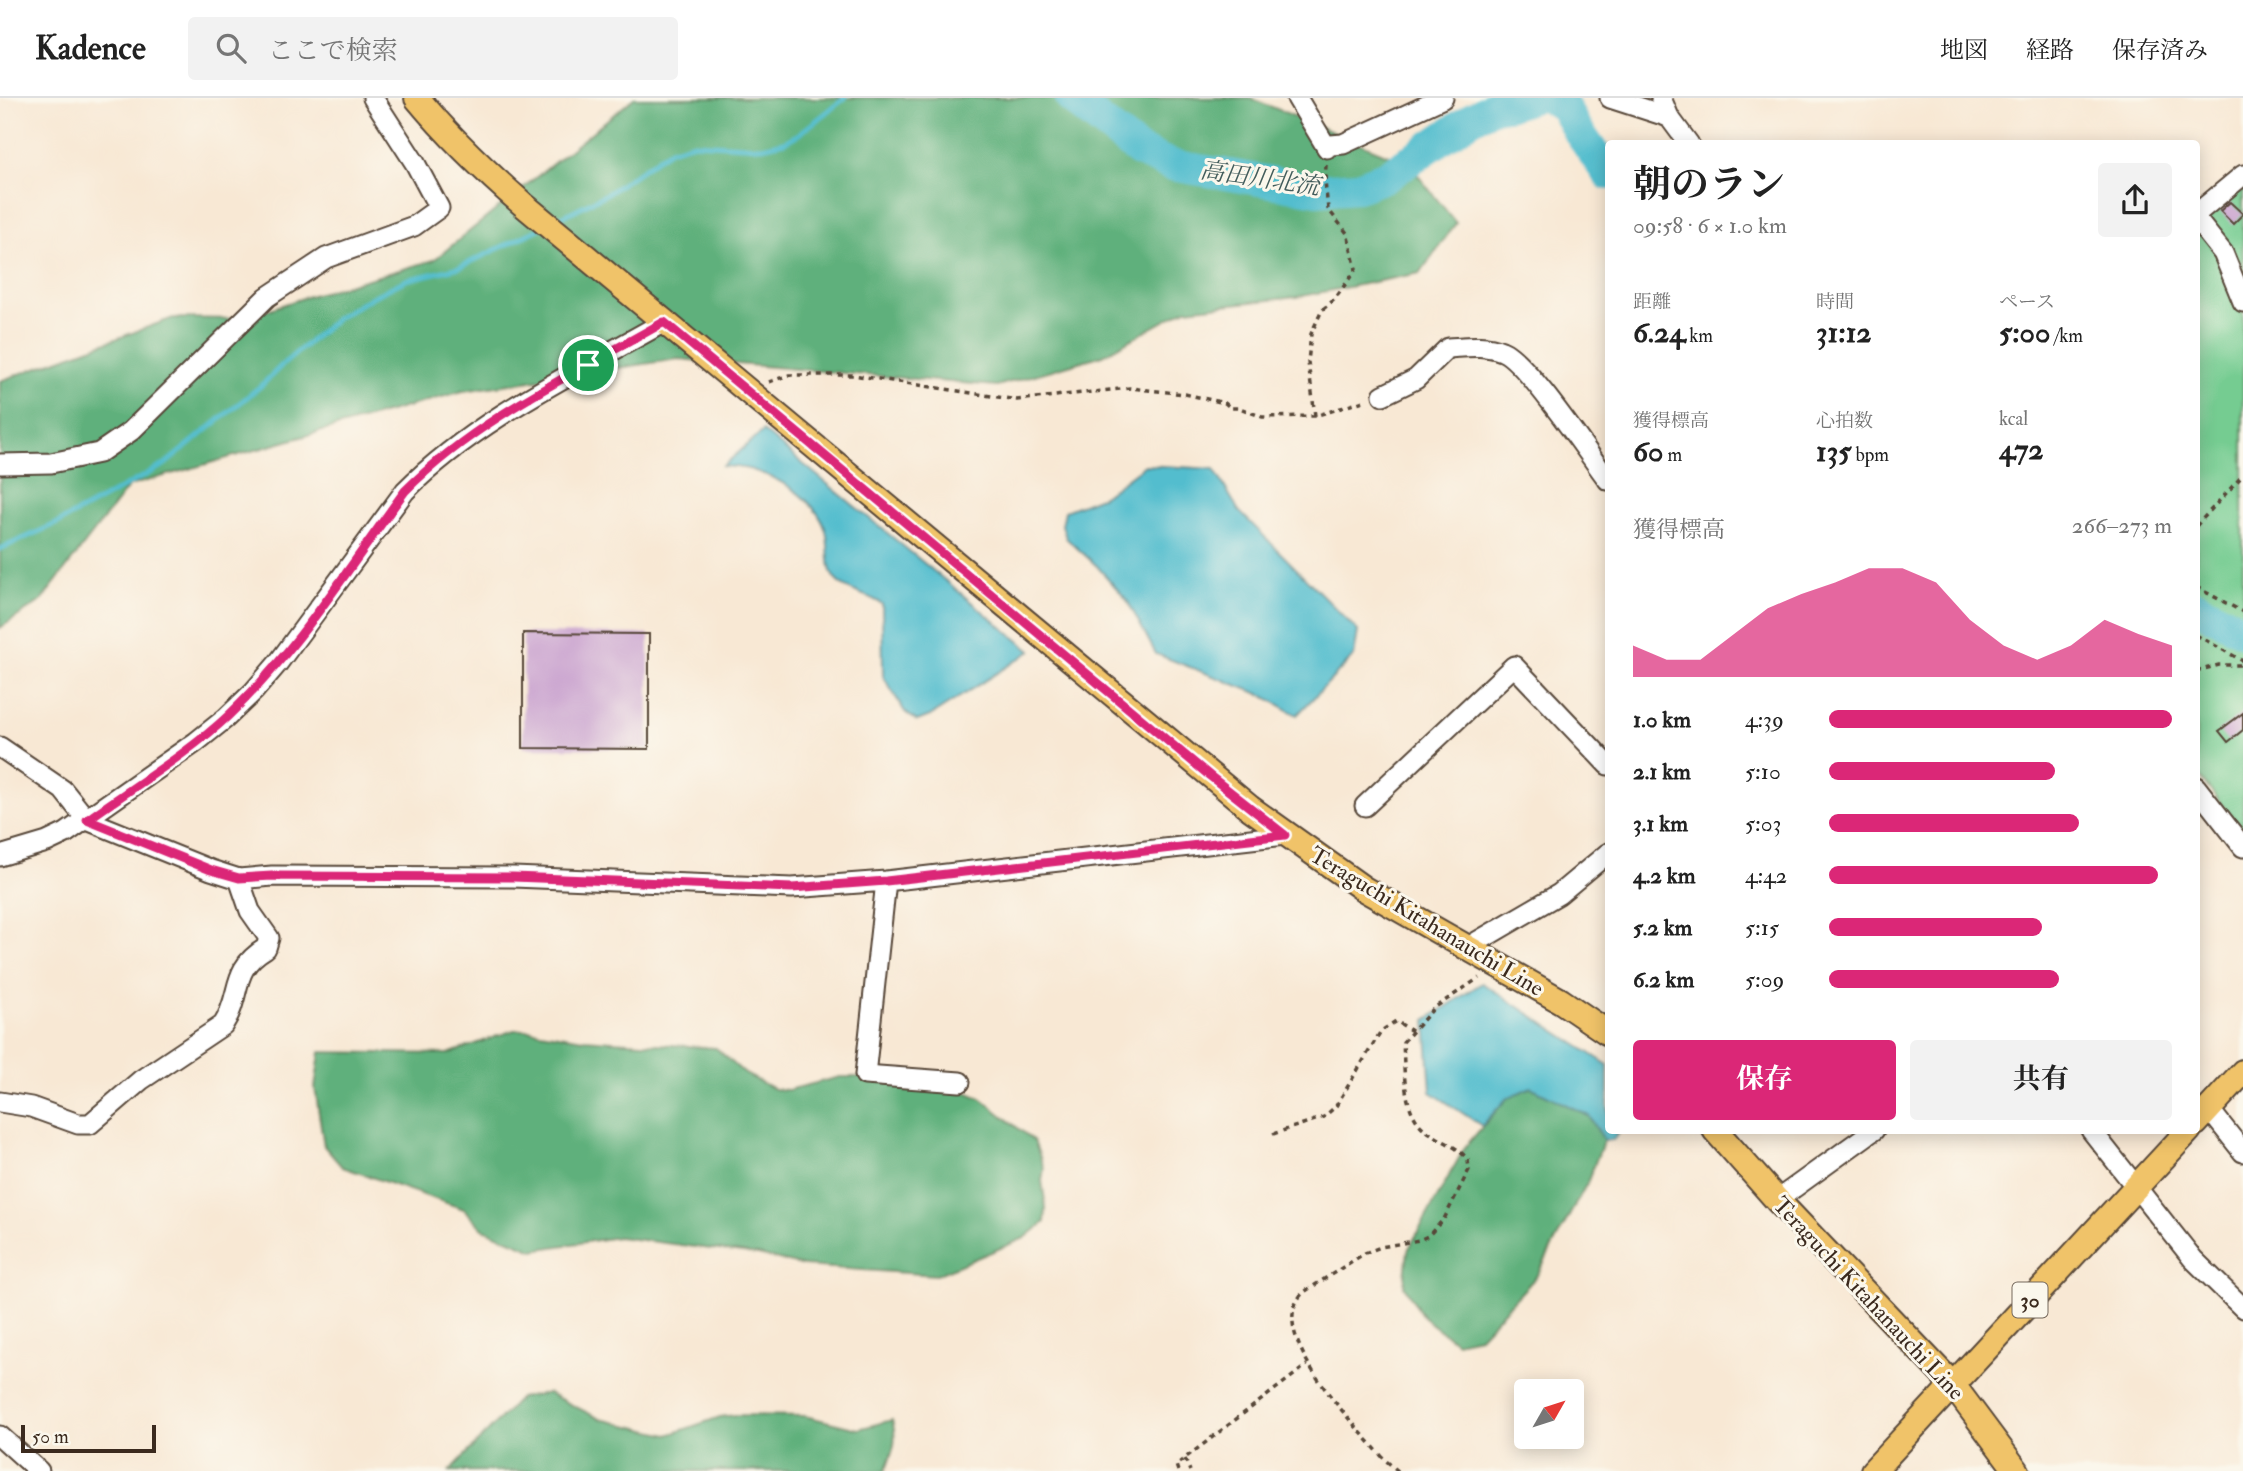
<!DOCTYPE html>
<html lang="ja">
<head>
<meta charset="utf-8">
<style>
  body { margin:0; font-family:"IM FELL Double Pica","Noto Serif JP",serif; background:#f2f2f2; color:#222; height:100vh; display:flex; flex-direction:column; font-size:26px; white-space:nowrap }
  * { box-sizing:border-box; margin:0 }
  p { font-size:23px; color:#767676 }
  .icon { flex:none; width:38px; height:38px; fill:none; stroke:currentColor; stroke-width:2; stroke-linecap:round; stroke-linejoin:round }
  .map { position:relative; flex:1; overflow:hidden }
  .drawer { position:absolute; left:1605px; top:42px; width:595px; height:994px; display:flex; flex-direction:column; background:#fff; border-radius:7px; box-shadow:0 4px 18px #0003 }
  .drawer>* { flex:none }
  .needle { width:46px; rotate:51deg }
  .fabs { position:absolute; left:1514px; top:1281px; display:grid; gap:14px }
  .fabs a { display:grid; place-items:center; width:70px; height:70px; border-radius:7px; background:#fff; box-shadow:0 4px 18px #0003; font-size:35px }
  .scale { position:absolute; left:21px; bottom:18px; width:135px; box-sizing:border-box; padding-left:7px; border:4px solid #3b2a1e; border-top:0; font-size:19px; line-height:24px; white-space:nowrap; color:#3b2a1e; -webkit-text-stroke:5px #fbf7ec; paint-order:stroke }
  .pin { position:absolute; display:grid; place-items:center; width:60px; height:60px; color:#fff; margin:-30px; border:4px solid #fff; border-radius:50%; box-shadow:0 2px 7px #0007 }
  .round { display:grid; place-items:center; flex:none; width:74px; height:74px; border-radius:7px; background:#f2f2f2 }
  .head { display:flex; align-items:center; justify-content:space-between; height:119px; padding:0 28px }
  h1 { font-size:38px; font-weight:700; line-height:52px }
  .metrics { display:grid; grid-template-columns:repeat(3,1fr); gap:10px; height:119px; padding:7px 28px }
  .metrics div { display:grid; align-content:center }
  .metrics b { font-size:30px; font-weight:700 }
  .metrics small { font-size:19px; font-weight:400 }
  .metrics p { font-size:19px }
  .chart { height:196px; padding:14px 28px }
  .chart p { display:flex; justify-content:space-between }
  .chart svg { width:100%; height:126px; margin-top:7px; fill:#db2777; opacity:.7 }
  .button { display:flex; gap:14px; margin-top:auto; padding:14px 28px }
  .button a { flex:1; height:80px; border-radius:7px; background:#db2777; color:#fff; font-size:28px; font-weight:700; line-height:80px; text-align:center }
  .button a+a { background:#f2f2f2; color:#222 }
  ul { padding:0 28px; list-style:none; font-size:23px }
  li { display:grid; grid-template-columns:112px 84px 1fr; align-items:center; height:52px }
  li i { height:18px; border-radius:9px; background:#db2777 }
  header { display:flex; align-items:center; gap:42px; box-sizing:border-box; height:98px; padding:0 35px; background:#fff; border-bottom:2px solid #e0e0e0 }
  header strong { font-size:33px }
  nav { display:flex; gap:38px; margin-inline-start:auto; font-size:24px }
  .search { width:490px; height:63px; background:#f2f2f2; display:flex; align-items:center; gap:18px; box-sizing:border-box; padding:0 24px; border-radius:7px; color:#767676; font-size:26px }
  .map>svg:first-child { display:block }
</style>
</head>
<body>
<header>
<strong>Kadence</strong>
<div class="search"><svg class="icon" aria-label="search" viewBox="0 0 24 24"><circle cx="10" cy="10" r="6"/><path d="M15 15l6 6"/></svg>ここで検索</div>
<nav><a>地図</a><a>経路</a><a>保存済み</a></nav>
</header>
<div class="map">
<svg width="2243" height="1373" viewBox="0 0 2243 1373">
  <rect width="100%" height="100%" fill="#fbf7ec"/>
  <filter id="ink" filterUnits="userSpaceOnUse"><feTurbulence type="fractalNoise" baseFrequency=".0143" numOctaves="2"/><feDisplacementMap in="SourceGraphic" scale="14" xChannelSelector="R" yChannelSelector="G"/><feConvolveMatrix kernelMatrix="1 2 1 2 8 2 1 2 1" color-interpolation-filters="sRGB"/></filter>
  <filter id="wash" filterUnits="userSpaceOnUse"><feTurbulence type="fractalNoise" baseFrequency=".00686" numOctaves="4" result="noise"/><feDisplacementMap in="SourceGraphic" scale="28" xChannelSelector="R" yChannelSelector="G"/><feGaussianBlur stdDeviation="1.57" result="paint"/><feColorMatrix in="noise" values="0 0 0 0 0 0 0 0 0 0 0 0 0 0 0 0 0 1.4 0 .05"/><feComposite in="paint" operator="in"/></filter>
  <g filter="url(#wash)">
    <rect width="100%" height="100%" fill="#f8e8d4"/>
    <path fill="#74cc91" stroke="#587b58" stroke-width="2" d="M 2243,84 L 2243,734 L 2196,674 L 2196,128 Z"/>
    <path fill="#5fb07b" stroke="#4d6d4c" stroke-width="2" d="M 634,0 L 1250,0 L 1408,65 L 1456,125 L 1420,175 L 1297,199 L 1186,211 L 1103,257 L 997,288 L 678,261 L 463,293 L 129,388 L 41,503 L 0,530 L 0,283 L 173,220 L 240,221 L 309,198 L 434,162 Z
      M 514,932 L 528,932 L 584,941 L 716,950 L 745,976 L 774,991 L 788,992 L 840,979 L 929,979 L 981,1000 L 1034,1043 L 1044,1070 L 1042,1083 L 1046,1110 L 1045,1124 L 1025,1140 L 936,1177 L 804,1168 L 758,1157 L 618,1139 L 533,1152 L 483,1131 L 464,1111 L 342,1069 L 324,1048 L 315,990 L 320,954 L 448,956 Z
      M 1531,989 L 1589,1018 L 1604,1042 L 1587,1085 L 1536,1179 L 1479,1239 L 1456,1244 L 1424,1220 L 1404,1188 L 1408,1152 L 1465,1049 L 1507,1000 Z
      M 548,1295 L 600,1321 L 668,1337 L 720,1319 L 735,1317 L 805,1318 L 858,1331 L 892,1322 C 898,1343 893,1354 885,1373 L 450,1373 L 520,1300 Z"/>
    <path fill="#52bdce" stroke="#467476" stroke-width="2" d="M 763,333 L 1031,553 L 930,618 L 917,623 L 905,614 L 883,578 L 882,506 C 868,496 846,494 835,481 C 826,470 830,447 826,433 C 817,403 784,382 755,373 C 745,369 733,369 723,368 Z
      M 1145,367 L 1214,371 L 1239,413 L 1358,533 L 1354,558 L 1297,617 L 1262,597 L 1156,556 L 1127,502 L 1097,468 L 1066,440 L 1062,427 L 1065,413 L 1103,398 Z
      M 1482,885 L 1608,967 L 1608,1032 L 1620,1033 L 1613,1042 L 1604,1042 L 1589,1018 L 1531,989 L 1507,1000 L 1482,1028 L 1431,994 L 1426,922 Z"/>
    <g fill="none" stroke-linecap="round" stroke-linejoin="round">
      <path stroke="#52bdce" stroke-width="5" d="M 554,123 L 610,94 L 670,52 L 694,45 L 762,49 L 784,44 L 799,36 L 845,0
        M 0,451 L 58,425 L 164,367 L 263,286 L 280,269 L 337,220 L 372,199 L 406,182 L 460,169 L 539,131"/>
      <path stroke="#52bdce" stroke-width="32" d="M 1071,0 L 1139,53 L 1171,67 L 1317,92 L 1358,89 L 1387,78 L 1472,20 L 1494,9 L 1513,6 L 1531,0
        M 1548,0 L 1563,7 L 1576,30 L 1608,76
        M 2196,508 L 2243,533"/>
    </g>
    <g id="blocks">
      <path fill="#c79fce" d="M 2230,104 L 2243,116 L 2233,126 L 2220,113 Z
        M 523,535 L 649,536 L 649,651 L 523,650 Z
        M 2243,615 L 2243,632 L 2228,644 L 2219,633 Z"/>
    </g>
  </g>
  <g filter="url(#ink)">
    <use href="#blocks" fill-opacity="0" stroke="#574639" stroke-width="2"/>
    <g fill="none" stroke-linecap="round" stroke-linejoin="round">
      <defs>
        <path id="minor" d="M 1297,0 L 1327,50 L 1331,47 L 1343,46 L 1443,0
          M 1610,0 L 1669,19
          M 1661,0 L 1669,19 L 1689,46
          M 2196,116 L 2243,77
          M 2196,121 L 2223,155 L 2243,204
          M 1383,297 L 1416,281 L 1448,250 C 1466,249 1484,246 1502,253 C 1525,261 1589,357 1608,382
          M 0,366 L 51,365 L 99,355 L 131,333 L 267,199 L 326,160 L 414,128 L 439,110 L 415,65 L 373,0
          M 0,649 L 63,692 L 87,722 L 211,772 L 239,781 L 272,778 L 513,779 L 792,790 L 886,783 L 1285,737
          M 2196,689 L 2243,749
          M 1365,708 L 1514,568 L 1608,667
          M 0,758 L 47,744 L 66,735 L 196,644 L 226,620 L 254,593 L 278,565 L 405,393 C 478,320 575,275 664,224
          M 886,783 L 865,977 L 960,984
          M 1468,849 L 1559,796 L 1608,755
          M 0,1004 L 31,1009 L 78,1026 L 90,1026 L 141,982 L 223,927 C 243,896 229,872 266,850 L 269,840 L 250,813 L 239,781
          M 2209,1011 L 2243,1054
          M 2091,1032 L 2193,1161 L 2243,1210
          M 1777,1102 L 1874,1032
          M 0,1338 L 39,1373"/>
        <path id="major" d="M 417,0 C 450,40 486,74 525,108 L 1250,710 L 1364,791 L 1561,903 L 1608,935
          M 2196,1025 L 2243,974
          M 1715,1032 L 1777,1102 L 1953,1287 L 2017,1373
          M 1873,1373 L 2189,1032"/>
      </defs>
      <use href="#minor" stroke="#574639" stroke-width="23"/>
      <use href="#major" stroke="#574639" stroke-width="28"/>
      <path stroke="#574639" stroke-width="3.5" stroke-dasharray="5 5" stroke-linecap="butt" d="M 769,284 L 789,277 L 853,277 L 1017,302 L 1130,290 L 1185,296 L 1225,305 L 1231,310 L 1240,310 L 1262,319 L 1315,318 L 1367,302
        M 1315,318 L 1308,264 L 1311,236 L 1322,212 L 1335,201 L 1356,171 L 1347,135 L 1328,111 L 1325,84 L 1326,67
        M 2196,428 L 2243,377
        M 2196,489 L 2243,514
        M 2196,537 L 2243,563
        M 2196,571 L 2201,572 L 2219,567 L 2243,567
        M 1273,1036 L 1324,1019 L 1336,1008 L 1381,933 L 1396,923 L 1412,933
        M 1185,1361 L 1190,1373
        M 1178,1373 L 1176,1367 L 1307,1267
        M 1398,1373 L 1384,1361 C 1358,1329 1260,1234 1304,1194 L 1365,1155 L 1381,1149 L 1419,1142 L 1428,1138 L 1444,1121 L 1469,1072 L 1468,1062 C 1458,1048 1440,1043 1427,1033 C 1401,1015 1405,971 1403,944 L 1434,910 L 1479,880"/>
      <use href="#minor" stroke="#fff" stroke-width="19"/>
      <use href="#major" stroke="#f0c369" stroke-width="24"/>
    </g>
  </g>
  <g fill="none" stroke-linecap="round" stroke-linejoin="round" filter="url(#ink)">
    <defs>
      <path id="route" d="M 664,224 L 1210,678 L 1285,737 L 886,783 L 792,790 L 513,779 L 272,778 L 239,780 L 211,772 L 87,722 C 131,690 189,655 228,618 C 297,553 349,469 405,393 C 478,320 575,275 664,224 Z"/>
    </defs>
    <use href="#route" stroke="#fff" stroke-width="14"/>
    <use href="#route" stroke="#db2777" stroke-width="9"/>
  </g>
  <g text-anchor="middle" stroke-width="6" stroke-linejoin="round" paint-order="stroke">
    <rect fill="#fbf7ec" stroke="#75685c" stroke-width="2" x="2012.5" y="1184.5" width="35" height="35" rx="5"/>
    <g font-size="21" font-weight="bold" fill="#3b2a1e">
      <text x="2030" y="1209">30</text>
    </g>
    <g font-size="23" fill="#3b2a1e" stroke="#fbf7ec">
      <text transform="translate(1427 823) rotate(31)" y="8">Teraguchi Kitahanauchi Line</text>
      <text transform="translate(1869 1200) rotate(47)" y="8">Teraguchi Kitahanauchi Line</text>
    </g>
    <g font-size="24" font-style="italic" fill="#435d5c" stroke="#fbf7ec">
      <text transform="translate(1260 80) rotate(8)" y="8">高田川北流</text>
    </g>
  </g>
</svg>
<div class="fabs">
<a><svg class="needle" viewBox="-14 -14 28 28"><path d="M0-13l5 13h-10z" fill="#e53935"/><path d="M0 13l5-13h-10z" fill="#767676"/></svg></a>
</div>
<div class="scale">50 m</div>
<div class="pin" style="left:588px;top:267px;background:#1e9e55"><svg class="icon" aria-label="arrive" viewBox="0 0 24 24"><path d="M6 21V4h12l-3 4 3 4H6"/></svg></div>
<section class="drawer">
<div class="head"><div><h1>朝のラン</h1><p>09:58 · 6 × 1.0 km</p></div><a class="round"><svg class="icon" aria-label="share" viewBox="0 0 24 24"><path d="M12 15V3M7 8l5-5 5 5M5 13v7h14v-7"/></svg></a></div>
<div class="metrics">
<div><p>距離</p><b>6.24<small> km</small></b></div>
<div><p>時間</p><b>31:12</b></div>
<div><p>ペース</p><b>5:00<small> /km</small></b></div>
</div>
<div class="metrics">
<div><p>獲得標高</p><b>60<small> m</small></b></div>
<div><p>心拍数</p><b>135<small> bpm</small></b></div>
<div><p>kcal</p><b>472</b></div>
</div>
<div class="chart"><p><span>獲得標高</span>266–273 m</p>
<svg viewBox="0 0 160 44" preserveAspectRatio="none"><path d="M0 44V33L10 38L20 38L30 29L40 20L50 15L60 11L70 6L80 6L90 11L100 24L110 33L120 38L130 33L140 24L150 29L160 33V44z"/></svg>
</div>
<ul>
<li><b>1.0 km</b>4:39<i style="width:100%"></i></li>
<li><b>2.1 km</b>5:10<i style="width:66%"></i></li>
<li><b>3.1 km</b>5:03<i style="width:73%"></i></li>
<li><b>4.2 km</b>4:42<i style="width:96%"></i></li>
<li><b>5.2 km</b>5:15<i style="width:62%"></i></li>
<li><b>6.2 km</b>5:09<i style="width:67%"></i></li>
</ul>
<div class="button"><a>保存</a><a>共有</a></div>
</section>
</div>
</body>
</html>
